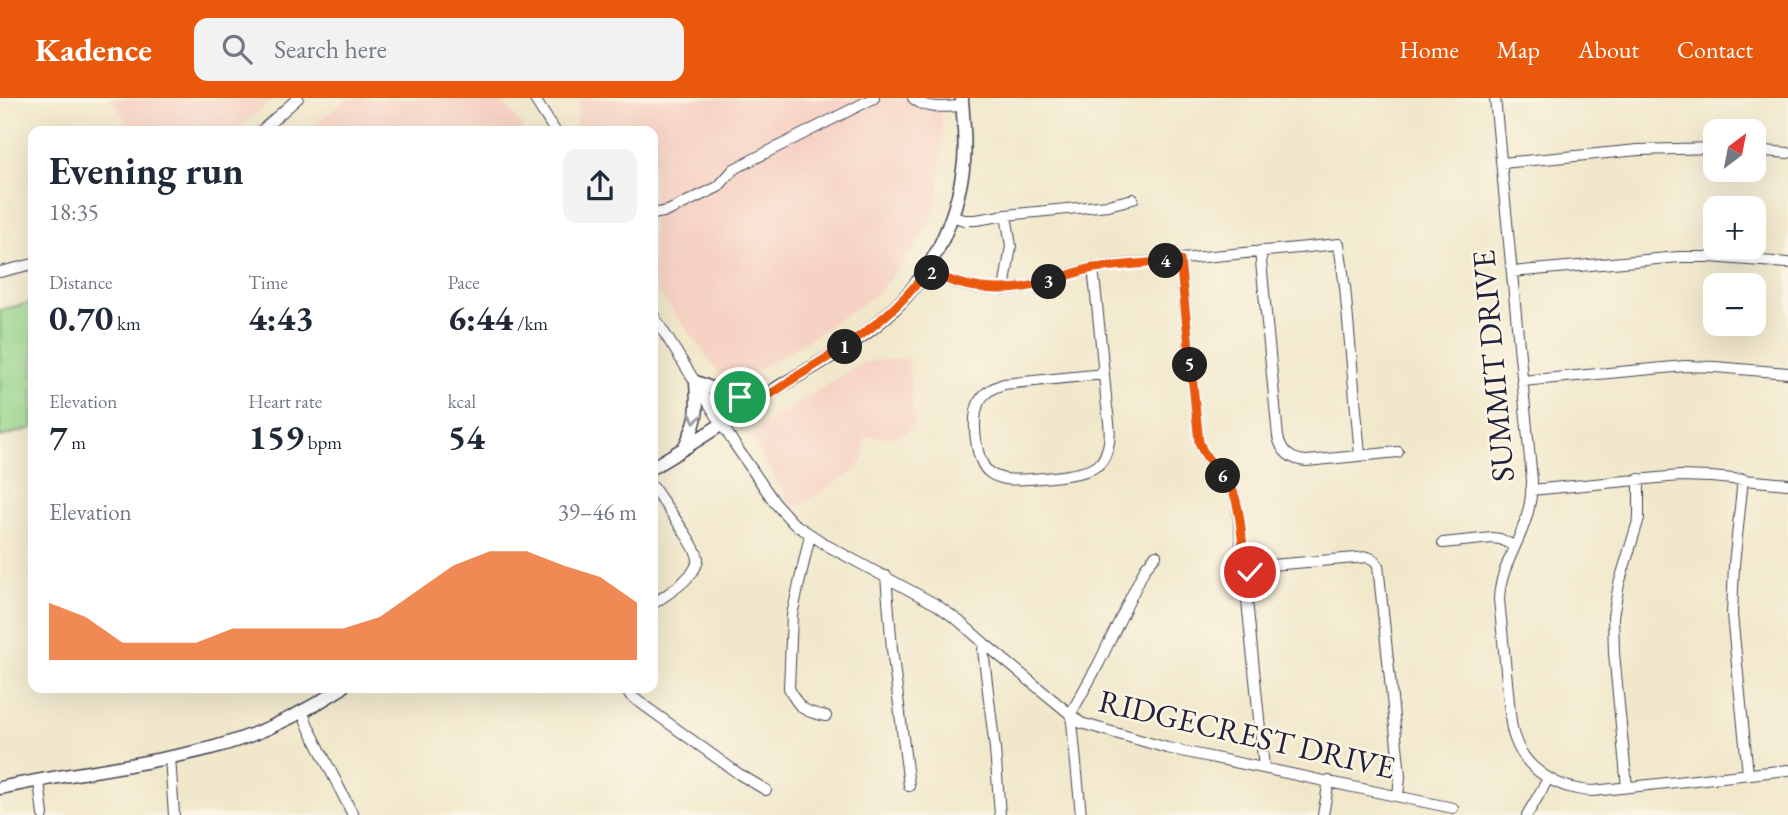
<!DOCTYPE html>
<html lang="en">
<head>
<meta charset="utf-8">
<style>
  body { margin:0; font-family:"EB Garamond",serif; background:#f2f2f3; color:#1f2937; height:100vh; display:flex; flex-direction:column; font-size:26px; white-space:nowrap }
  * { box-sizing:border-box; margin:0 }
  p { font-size:23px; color:#747a83 }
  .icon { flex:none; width:38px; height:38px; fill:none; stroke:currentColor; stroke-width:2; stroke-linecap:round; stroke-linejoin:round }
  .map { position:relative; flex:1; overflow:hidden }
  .sheet { position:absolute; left:28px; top:28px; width:630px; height:567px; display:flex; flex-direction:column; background:#fff; border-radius:14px; box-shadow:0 7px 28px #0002 }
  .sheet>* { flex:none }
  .needle { width:46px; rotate:32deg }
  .buttons { position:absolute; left:1703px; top:21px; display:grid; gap:14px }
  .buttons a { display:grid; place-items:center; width:63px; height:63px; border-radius:14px; background:#fff; box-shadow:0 7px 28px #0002; font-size:35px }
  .pin { position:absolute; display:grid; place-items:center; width:60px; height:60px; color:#fff; margin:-30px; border:4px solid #fff; border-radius:50%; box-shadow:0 2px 7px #0007 }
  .km { position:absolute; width:35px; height:35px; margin:-18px; border-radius:50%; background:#222; color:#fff; font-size:19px; line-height:35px; text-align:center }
  .round { display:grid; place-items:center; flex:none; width:74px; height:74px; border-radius:14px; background:#f2f2f3 }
  .overview { display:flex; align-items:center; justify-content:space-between; height:119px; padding:0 21px }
  h1 { font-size:38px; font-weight:700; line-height:52px }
  .figures { display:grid; grid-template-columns:repeat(3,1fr); gap:10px; height:119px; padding:7px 21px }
  .figures div { display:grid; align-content:center }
  .figures b { font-size:35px; font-weight:700 }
  .figures small { font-size:19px; font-weight:400 }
  .figures p { font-size:19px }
  .chart { height:196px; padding:14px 21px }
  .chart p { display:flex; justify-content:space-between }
  .chart svg { width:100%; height:126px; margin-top:7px; fill:#ea580c; opacity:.7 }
  header { display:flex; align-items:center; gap:42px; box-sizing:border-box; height:98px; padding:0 35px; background:#ea580c; color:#fff }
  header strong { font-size:33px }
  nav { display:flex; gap:38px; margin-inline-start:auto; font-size:24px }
  .search { width:490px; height:63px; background:#f2f2f3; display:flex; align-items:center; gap:18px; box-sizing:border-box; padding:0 24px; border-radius:14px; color:#747a83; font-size:26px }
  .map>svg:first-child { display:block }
</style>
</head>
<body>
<header>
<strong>Kadence</strong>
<div class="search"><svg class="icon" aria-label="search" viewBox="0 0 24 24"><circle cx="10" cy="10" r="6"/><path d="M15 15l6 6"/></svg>Search here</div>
<nav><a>Home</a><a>Map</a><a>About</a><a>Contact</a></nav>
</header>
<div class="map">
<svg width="1788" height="717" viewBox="0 0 1788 717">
  <rect width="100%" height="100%" fill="#fcf5e5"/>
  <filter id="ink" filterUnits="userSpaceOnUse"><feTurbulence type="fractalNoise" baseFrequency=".0143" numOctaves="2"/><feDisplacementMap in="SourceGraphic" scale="14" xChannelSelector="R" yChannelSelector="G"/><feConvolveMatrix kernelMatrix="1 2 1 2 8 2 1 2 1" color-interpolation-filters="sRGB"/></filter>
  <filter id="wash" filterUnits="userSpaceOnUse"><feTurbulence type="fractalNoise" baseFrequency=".00686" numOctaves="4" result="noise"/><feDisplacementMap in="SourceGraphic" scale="28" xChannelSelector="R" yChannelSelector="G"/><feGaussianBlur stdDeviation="1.57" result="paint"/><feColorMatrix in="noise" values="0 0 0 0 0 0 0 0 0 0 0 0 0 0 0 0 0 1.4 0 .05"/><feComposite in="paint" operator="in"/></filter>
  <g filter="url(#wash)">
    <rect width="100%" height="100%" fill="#f1e8cb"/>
    <path fill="#f6d2c4" d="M 110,0 L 275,0 L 236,33 L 133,33 Z
      M 349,0 L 501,0 L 525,33 L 306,33 Z
      M 580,0 L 940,0 L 942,46 L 939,95 L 928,129 L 913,152 L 878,195 L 804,245 L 733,286 L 722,279 L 660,196 L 653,182 L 653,33 L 576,33 L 575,30 Z
      M 908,260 L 914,325 L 907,334 L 897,339 L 867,339 L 864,345 L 864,359 L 856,372 L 794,411 L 751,341 L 755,332 L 863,264 Z"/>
    <path fill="#9ad98f" stroke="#5e7e65" stroke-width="2" d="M 33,204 L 33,330 L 0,339 L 0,212 Z"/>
  </g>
  <g filter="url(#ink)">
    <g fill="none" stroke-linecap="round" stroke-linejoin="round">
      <defs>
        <path id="minor" d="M 534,0 L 555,33
          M 913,0 C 927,13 946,8 963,8
          M 1495,0 L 1532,382 C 1532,398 1528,417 1522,432 C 1513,455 1500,475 1499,501 L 1511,625 C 1517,667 1553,691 1593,693 L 1788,672
          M 261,33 L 298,0
          M 1754,52 L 1788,55
          M 1502,65 L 1638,52 L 1715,50
          M 653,116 L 668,113 L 718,89 L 734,71 L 874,0
          M 952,118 L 964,122 L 976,122 L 1006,117 L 1108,107 L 1133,101
          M 1260,153 L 1278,339 C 1282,355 1291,362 1307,363 L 1398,354
          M 1180,162 L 1199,344 C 1204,361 1216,368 1226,381 C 1234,391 1236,402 1238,414 L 1264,670
          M 1093,170 C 1098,213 1102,256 1106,299 C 1107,315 1113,336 1107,352 C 1105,359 1101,366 1095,369 C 1083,378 1021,383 1005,381 C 1001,380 994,378 990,375 C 975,364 971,320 979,304 C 984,294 994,289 1004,286 L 1104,276
          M 927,172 C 959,191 999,196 1036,187 C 1050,184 1063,178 1077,174 C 1088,171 1098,169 1109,168 L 1339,146 L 1345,189 L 1360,357
          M 0,174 L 33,166
          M 1512,174 L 1679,159 L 1709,159 L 1788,165
          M 1004,192 L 1011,148 L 1006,117
          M 653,217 L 735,347 L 775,405 L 793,425 L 828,448 L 937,507 L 959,523 L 985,546 L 1081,625 L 1167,650 L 1453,710
          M 1522,283 L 1685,268 L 1715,269 L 1788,275
          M 1743,381 L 1734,467 L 1732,517 L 1748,676
          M 653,389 C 662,403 696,447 698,460 C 698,466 693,475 688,479 C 679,490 664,498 653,506
          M 1531,392 L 1679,378 L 1711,379 L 1788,386
          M 810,437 L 792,517 L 789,590 C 798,610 804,614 826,618
          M 1443,445 L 1492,440 L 1500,441 L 1514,448
          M 886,478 L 892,551 L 909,688
          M 1246,483 L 1250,474 L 1259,468 L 1368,459 L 1374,462 L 1378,467 L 1399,667 L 1400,679 L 1398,698
          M 985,546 L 983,552 L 995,651 L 1000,717
          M 624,590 L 631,598 L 739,676 L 766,692
          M 302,613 L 309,630 L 353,717
          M 1070,617 L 1099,565 L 1145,470 L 1156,457
          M 1073,619 L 1072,624 L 1081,717
          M 170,659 L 174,717
          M 39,683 L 43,717
          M 1627,689 L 1614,555 L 1613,518 L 1619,486 L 1639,420 L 1639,381
          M 1323,717 L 1329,683
          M 1527,717 L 1548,681"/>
        <path id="major" d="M 684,350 C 698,322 698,315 696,284 L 729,297 L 762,300
          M 653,369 C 696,344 737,316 779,289 C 815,267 855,247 886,218 C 931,179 957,123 964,64 C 966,43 963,21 962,0
          M 0,690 C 70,675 142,668 211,650 C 257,638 302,616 342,590"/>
      </defs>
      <use href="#minor" stroke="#414051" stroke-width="12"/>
      <use href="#major" stroke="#414051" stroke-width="15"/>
      <use href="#minor" stroke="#fff" stroke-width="10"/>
      <use href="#major" stroke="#fff" stroke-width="12"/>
    </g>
    <defs><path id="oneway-chevron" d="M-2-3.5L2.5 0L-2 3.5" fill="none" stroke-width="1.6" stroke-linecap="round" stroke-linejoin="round" transform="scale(1.75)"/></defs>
    <use stroke="#9c9ca7" href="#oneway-chevron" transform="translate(695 320) rotate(102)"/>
  </g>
  <g fill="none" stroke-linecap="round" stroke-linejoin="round" filter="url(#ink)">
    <defs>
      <path id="route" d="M 740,299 C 746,299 756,301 762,300 C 768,299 787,285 794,280 C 844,250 893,221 927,172 C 960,191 1002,196 1040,186 C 1058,182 1074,174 1093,170 L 1180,162 L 1199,344 C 1206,365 1222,372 1231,389 C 1242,409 1243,459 1246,483 L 1250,474"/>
    </defs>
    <use href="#route" stroke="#fff" stroke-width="14"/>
    <use href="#route" stroke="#ea580c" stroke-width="9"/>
  </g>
  <g text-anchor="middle" stroke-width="5" stroke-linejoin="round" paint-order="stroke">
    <g font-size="32" fill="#22223b" stroke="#fcf5e5">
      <text transform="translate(1493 268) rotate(-95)" y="11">SUMMIT DRIVE</text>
      <text transform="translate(1247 636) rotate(13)" y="11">RIDGECREST DRIVE</text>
    </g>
  </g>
</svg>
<div class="buttons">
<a><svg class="needle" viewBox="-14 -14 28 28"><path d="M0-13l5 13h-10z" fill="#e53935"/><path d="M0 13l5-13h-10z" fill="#747a83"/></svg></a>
<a>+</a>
<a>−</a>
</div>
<div class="pin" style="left:740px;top:299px;background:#1e9e55"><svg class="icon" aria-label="arrive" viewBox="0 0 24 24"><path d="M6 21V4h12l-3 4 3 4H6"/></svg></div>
<div class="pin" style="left:1250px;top:474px;background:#d93025"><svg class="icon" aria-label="check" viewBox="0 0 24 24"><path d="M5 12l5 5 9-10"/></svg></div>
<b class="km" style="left:845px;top:249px">1</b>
<b class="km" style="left:932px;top:175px">2</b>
<b class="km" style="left:1049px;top:184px">3</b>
<b class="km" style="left:1166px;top:163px">4</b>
<b class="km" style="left:1190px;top:267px">5</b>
<b class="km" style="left:1223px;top:378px">6</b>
<section class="sheet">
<div class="overview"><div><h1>Evening run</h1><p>18:35</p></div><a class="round"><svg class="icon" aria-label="share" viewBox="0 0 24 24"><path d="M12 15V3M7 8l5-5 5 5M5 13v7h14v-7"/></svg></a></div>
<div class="figures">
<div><p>Distance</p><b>0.70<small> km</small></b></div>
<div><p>Time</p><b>4:43</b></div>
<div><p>Pace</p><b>6:44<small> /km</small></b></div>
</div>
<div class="figures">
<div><p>Elevation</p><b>7<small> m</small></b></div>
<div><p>Heart rate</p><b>159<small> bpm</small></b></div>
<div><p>kcal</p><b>54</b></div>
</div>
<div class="chart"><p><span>Elevation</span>39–46 m</p>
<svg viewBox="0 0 160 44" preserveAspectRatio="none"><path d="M0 44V24L10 29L20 38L30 38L40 38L50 33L60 33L70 33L80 33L90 29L100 20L110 11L120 6L130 6L140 11L150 15L160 24V44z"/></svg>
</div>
</section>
</div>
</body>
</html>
